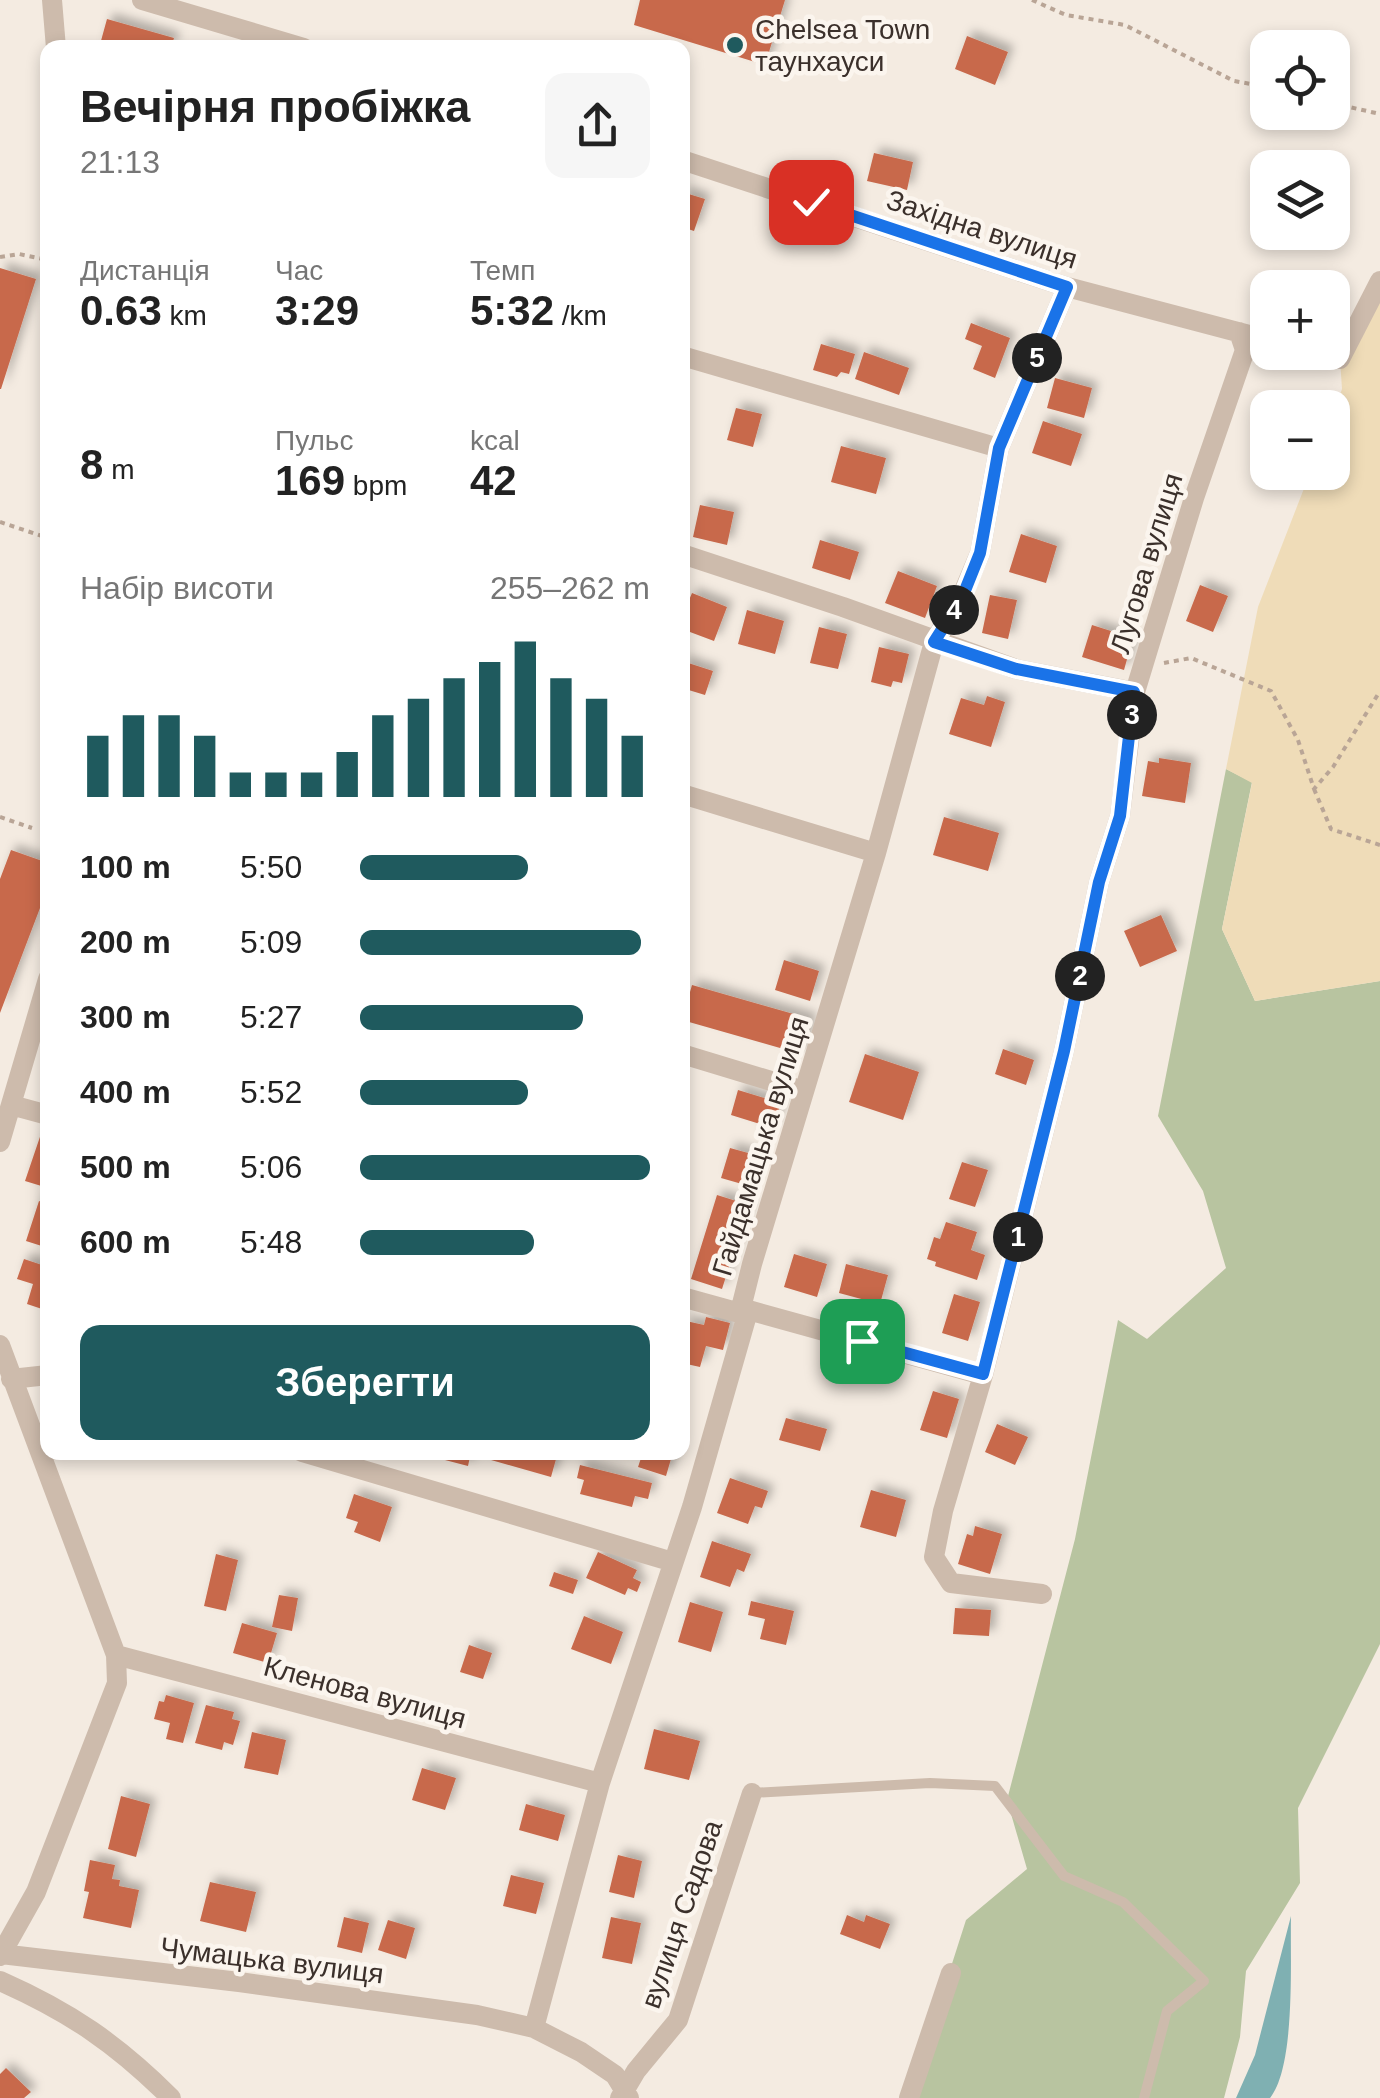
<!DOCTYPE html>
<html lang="uk">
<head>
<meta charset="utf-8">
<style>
  body { margin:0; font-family:Helvetica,sans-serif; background:#f6f6f6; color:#222; height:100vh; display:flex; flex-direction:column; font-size:38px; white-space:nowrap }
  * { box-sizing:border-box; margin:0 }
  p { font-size:32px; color:#767676 }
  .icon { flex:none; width:55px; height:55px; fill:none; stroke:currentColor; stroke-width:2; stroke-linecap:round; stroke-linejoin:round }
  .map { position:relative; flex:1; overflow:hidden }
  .drawer { position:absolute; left:40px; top:40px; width:650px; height:1420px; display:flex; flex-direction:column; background:#fff; border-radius:20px; box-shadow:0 5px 15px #0003 }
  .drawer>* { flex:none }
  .controls { position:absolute; left:1250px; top:30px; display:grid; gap:20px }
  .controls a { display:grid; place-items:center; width:100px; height:100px; border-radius:20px; background:#fff; box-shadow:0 5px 15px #0003; font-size:50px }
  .pin { position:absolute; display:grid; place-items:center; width:85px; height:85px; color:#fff; margin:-42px; border-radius:20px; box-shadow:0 5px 15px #0006 }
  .km { position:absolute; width:50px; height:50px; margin:-25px; border-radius:50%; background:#222; color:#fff; font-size:28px; line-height:50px; text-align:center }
  .round { display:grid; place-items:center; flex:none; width:105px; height:105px; border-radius:20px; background:#f6f6f6 }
  .overview { display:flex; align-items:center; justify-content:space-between; height:170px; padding:0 40px }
  h1 { font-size:45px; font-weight:700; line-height:75px }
  .stats { display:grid; grid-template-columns:repeat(3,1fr); gap:15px; height:170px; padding:10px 40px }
  .stats div { display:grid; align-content:center }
  .stats b { font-size:42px; font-weight:700 }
  .stats small { font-size:28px; font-weight:400 }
  .stats p { font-size:28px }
  .chart { height:280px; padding:20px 40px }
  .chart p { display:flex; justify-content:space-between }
  .chart svg { width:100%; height:180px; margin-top:10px; stroke:#1f5a5e; stroke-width:6 }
  .primary-button { display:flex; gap:20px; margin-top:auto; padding:20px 40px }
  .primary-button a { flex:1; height:115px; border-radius:20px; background:#1f5a5e; color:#fff; font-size:40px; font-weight:700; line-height:115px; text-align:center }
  ul { padding:0 40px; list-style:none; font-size:32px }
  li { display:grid; grid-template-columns:160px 120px 1fr; align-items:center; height:75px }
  li i { height:25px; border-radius:12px; background:#1f5a5e }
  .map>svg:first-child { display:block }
</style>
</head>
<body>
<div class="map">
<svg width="1380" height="2098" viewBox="0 0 1380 2098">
  <defs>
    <filter id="shadow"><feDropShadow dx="6" dy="-6" stdDeviation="5" flood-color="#0004"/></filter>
  </defs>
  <rect width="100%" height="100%" fill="#f4ebe1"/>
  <path fill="#b8c4a0" d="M 1226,769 L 1252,782 L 1222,929 L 1255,1001 L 1380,981 L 1380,1644 L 1298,1808 L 1300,1883 L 1246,1971 L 1240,2037 L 1224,2098 L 909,2098 L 966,1920 L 1027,1869 L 1007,1800 L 1075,1539 L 1118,1320 L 1147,1339 L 1226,1268 L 1203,1191 L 1158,1116 Z"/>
  <path fill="#efdcb8" d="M 1380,281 L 1380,981 L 1255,1001 L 1222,929 L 1252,783 L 1226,769 L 1258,607 L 1310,473 L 1332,472 L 1333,414 L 1342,389 L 1340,359 Z"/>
  <path fill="#7fb0b2" d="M 1291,1916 C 1290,1959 1296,2066 1270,2098 L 1236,2098 L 1255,2055 Z"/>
  <path fill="#c8694b" filter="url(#shadow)" d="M 640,0 L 785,0 L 765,65 L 634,25 Z
    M 107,19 L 174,38 L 171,48 L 99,48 Z
    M 967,36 L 1008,52 L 995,85 L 955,69 Z
    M 874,153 L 913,162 L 907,190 L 867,181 Z
    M 682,192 L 705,199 L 694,231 L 682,227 Z
    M 0,268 L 36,279 L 1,389 L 0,389 Z
    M 971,323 L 1010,338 L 995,378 L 973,369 L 982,346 L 965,339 Z
    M 821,344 L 855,354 L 849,374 L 841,372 L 837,377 L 813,370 Z
    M 864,352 L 909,368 L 899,395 L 855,379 Z
    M 1055,378 L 1092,388 L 1084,418 L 1047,408 Z
    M 736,408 L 762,414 L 753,447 L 727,440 Z
    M 1043,421 L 1082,434 L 1071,466 L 1032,453 Z
    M 841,446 L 886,458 L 876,494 L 831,482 Z
    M 700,505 L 734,512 L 727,545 L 693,537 Z
    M 1021,534 L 1057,546 L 1046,583 L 1009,572 Z
    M 820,540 L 859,552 L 850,580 L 812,568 Z
    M 898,571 L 937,586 L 925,618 L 885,603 Z
    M 1200,585 L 1228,596 L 1213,632 L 1186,621 Z
    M 692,593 L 727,607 L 714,641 L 682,629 L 682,617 Z
    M 990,595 L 1017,600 L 1008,639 L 982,633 Z
    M 747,610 L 784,621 L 775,654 L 738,644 Z
    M 1092,625 L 1133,638 L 1124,670 L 1082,657 Z
    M 819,627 L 847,634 L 838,669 L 810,663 Z
    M 879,647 L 909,654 L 902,683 L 893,681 L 891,687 L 871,682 Z
    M 682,661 L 713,671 L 705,695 L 682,688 Z
    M 987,696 L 1005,702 L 991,747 L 949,734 L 961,698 L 984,705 Z
    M 1159,758 L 1191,763 L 1185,803 L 1142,796 L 1148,761 L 1159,763 Z
    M 944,817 L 999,833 L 988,871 L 933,855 Z
    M 11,850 L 48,863 L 48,887 L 0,1013 L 0,879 Z
    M 1161,915 L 1177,951 L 1140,967 L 1124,931 Z
    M 784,960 L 819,971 L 810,1001 L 775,990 Z
    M 692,985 L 811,1019 L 801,1054 L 682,1020 Z
    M 1003,1049 L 1034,1060 L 1026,1085 L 995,1074 Z
    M 865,1054 L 919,1072 L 903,1120 L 849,1102 Z
    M 738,1090 L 781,1103 L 773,1129 L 767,1127 L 765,1135 L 757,1133 L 760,1124 L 731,1115 Z
    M 44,1125 L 48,1126 L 48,1188 L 25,1181 Z
    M 730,1148 L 759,1156 L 749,1186 L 721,1178 Z
    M 962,1162 L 988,1170 L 975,1207 L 949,1199 Z
    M 717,1195 L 749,1205 L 722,1289 L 691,1279 Z
    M 39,1201 L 48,1204 L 48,1248 L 26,1241 Z
    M 946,1222 L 977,1232 L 971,1250 L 985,1255 L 977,1280 L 935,1266 L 936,1262 L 927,1259 L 934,1237 L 940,1239 Z
    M 794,1254 L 827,1264 L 817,1297 L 784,1287 Z
    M 24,1259 L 48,1267 L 48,1311 L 27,1304 L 33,1284 L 17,1279 Z
    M 846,1264 L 888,1275 L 880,1304 L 839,1293 Z
    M 954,1294 L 980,1302 L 968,1341 L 942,1333 Z
    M 706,1317 L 730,1323 L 723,1350 L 706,1346 L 700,1367 L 682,1363 L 686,1321 L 704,1325 Z
    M 933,1391 L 959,1399 L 947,1438 L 920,1430 Z
    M 786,1418 L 827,1429 L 820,1451 L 779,1440 Z
    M 997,1424 L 1028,1437 L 1015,1465 L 985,1452 Z
    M 447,1452 L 471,1452 L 468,1466 L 445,1460 Z
    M 485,1452 L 558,1452 L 551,1477 L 484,1458 Z
    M 643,1452 L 673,1452 L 666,1476 L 638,1467 Z
    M 580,1465 L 652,1483 L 648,1499 L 635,1496 L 632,1507 L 580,1494 L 584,1480 L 577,1478 Z
    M 730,1478 L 768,1491 L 762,1508 L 755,1506 L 748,1524 L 717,1513 Z
    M 871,1490 L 906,1500 L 896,1537 L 860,1527 Z
    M 354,1494 L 392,1507 L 380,1542 L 354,1532 L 358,1522 L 346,1518 Z
    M 975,1526 L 1002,1534 L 990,1574 L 958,1564 L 967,1534 L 973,1536 Z
    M 712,1541 L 751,1554 L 744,1572 L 737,1569 L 730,1587 L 700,1577 Z
    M 598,1552 L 637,1570 L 633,1578 L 641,1582 L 637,1592 L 628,1588 L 625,1595 L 586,1578 Z
    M 216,1554 L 238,1560 L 226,1611 L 204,1606 Z
    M 554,1572 L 578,1580 L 573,1594 L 549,1586 Z
    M 279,1595 L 298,1598 L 292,1631 L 272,1627 Z
    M 751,1601 L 794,1611 L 786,1645 L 760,1639 L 765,1619 L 748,1615 Z
    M 690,1602 L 723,1612 L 711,1652 L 678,1642 Z
    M 955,1608 L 991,1610 L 989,1636 L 953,1634 Z
    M 584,1616 L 623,1632 L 611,1664 L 571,1649 Z
    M 242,1623 L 277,1633 L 268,1663 L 233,1653 Z
    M 469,1645 L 492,1653 L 483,1679 L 460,1672 Z
    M 166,1695 L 194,1703 L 183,1743 L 166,1739 L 170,1723 L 154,1719 L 159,1701 L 164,1702 Z
    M 206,1705 L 234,1712 L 232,1719 L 240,1721 L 233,1745 L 224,1742 L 222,1750 L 195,1743 Z
    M 654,1729 L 700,1741 L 689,1780 L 644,1769 Z
    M 252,1732 L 286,1740 L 278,1775 L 244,1768 Z
    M 422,1768 L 456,1778 L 445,1810 L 412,1800 Z
    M 121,1796 L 150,1804 L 136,1857 L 108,1849 Z
    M 526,1804 L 565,1815 L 558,1841 L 519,1830 Z
    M 618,1855 L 642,1861 L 634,1898 L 609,1892 Z
    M 90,1860 L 115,1865 L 112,1879 L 120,1880 L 119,1886 L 139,1890 L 131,1928 L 83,1918 L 89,1892 L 84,1891 Z
    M 511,1875 L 544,1883 L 536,1914 L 503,1906 Z
    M 210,1882 L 256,1892 L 246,1932 L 200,1921 Z
    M 847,1915 L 864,1922 L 866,1915 L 890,1924 L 880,1949 L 840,1934 Z
    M 344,1917 L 369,1923 L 362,1953 L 337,1947 Z
    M 611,1917 L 641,1923 L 632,1964 L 602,1958 Z
    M 388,1920 L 415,1928 L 406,1959 L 378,1950 Z
    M 6,2068 L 31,2092 L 24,2098 L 0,2098 L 0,2074 Z"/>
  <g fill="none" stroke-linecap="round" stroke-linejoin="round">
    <path stroke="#b9a596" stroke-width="4" stroke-dasharray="5 5" stroke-linecap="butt" d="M 1032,0 L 1066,15 L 1125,25 L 1234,81 L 1268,87
      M 1332,103 L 1380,114
      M 0,257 L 19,254 L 48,260
      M 0,522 L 48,538
      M 1164,663 L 1191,658 L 1271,691 L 1298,740 L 1314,789 L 1333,767 L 1380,691
      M 1314,789 L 1331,829 L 1380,845
      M 0,817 L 32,828"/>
    <path stroke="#cdbbac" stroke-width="10" d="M 752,1793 L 930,1783 L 995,1786 L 1064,1876 L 1123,1902 L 1204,1981 L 1167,2011 L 1144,2098"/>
    <path stroke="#cdbbac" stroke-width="20" d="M 52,0 L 56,48
      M 142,0 L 304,48
      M 682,160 L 1067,287 L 1268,340
      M 1316,352 L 1340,359 L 1380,281
      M 682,356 L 999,448
      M 682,554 L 843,607 L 1016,669 L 1135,692
      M 682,794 L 876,853
      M 682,1054 L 804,1091
      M 11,1105 L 48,1115
      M 0,1142 L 48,979
      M 682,1297 L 747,1315
      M 741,1308 L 983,1375 L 1064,1051 L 1099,882 L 1120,816 L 1135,692 L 1194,498 L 1245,350 L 1239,332
      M 0,1345 L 116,1655 L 117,1683 L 36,1892 L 0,1956
      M 983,1375 L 943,1511 L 934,1557 L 951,1583 L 1042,1594
      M 11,1379 L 48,1375
      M 302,1452 L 673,1562
      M 116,1655 L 600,1783
      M 1,1954 L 239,1982 L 477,2015 L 534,2028 L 581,2052 L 615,2075 L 629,2098
      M 0,1981 C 70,2012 117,2044 171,2098
      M 534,2028 L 600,1783 L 692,1507 L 747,1315 L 741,1308 L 752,1264 L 876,853 L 934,642 L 961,598 L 980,553 L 999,448 L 1067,287
      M 620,2098 L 636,2071 L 678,2020 L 752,1793
      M 909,2098 L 951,1973"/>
  </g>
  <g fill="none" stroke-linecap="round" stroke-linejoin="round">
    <defs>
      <path id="route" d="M 811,202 L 1067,287 L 999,448 L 980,553 L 962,598 L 934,642 L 1016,669 L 1134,692 L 1120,816 L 1099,882 L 1064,1051 L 983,1374 L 862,1341"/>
    </defs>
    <use href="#route" stroke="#fff" stroke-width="20"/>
    <use href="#route" stroke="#1a73e8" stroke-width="12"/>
  </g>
  <circle fill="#1f5a5e" stroke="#fbf5ee" stroke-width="4" cx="735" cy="45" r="10"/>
  <g text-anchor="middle" stroke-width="9" stroke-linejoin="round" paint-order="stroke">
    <g font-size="28" fill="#3b302b" stroke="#fbf5ee" text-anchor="start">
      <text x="755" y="39">Chelsea Town<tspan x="755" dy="32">таунхауси</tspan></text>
    </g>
    <g font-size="28" fill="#3b302b" stroke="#fbf5ee">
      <text transform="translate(982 229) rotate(18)" y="10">Західна вулиця</text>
      <text transform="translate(1146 563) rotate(-73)" y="10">Лугова вулиця</text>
      <text transform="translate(760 1146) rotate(-73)" y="10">Гайдамацька вулиця</text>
      <text transform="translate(365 1692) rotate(15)" y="10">Кленова вулиця</text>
      <text transform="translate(681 1914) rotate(-71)" y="10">вулиця Садова</text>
      <text transform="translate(272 1960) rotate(7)" y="10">Чумацька вулиця</text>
    </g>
  </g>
</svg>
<div class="controls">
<a><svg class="icon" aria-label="locate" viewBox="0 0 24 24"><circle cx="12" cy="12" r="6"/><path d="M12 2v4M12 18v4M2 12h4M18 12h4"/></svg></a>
<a><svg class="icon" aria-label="layers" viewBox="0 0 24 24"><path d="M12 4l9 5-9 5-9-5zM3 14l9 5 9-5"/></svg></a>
<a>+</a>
<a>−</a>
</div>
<div class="pin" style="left:862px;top:1341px;background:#1e9e55"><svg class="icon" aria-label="arrive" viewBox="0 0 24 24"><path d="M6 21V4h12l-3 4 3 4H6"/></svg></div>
<div class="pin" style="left:811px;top:202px;background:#d93025"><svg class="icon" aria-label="check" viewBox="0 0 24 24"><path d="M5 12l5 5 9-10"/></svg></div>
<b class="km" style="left:1018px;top:1237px">1</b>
<b class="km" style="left:1080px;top:976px">2</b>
<b class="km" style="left:1132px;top:715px">3</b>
<b class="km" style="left:954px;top:610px">4</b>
<b class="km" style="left:1037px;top:358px">5</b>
<section class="drawer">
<div class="overview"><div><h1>Вечірня пробіжка</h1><p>21:13</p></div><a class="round"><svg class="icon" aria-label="share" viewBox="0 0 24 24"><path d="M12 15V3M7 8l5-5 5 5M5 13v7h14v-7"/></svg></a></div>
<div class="stats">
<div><p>Дистанція</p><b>0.63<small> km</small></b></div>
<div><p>Час</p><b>3:29</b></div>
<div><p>Темп</p><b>5:32<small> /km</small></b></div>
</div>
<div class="stats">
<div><b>8<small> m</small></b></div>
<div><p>Пульс</p><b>169<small> bpm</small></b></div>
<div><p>kcal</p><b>42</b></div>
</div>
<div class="chart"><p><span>Набір висоти</span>255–262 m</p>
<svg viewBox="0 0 160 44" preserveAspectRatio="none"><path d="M5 44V29M15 44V24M25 44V24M35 44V29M45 44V38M55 44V38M65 44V38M75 44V33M85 44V24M95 44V20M105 44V15M115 44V11M125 44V6M135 44V15M145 44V20M155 44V29"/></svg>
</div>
<ul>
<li><b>100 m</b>5:50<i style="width:58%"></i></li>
<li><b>200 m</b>5:09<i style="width:97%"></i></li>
<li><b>300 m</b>5:27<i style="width:77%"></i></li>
<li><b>400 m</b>5:52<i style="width:58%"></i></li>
<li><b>500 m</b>5:06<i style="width:100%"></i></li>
<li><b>600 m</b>5:48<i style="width:60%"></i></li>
</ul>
<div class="primary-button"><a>Зберегти</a></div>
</section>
</div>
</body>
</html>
